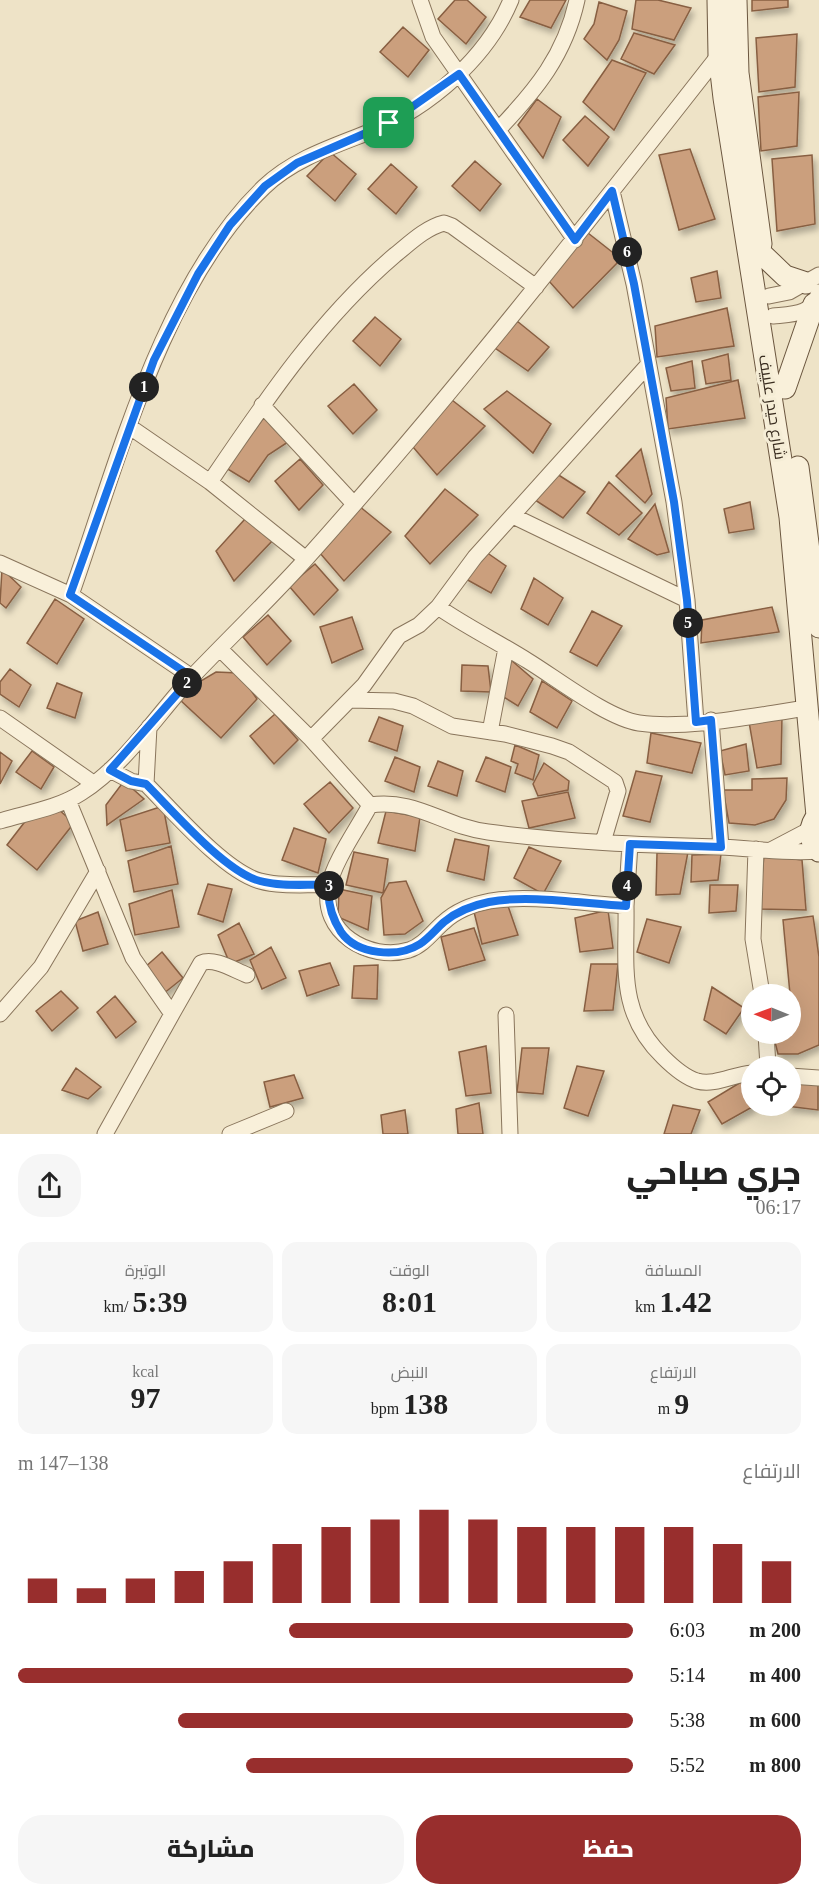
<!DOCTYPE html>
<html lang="ar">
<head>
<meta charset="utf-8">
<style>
  body { margin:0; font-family:"Times New Roman",Cairo,serif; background:#f6f6f6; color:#222; direction:rtl; height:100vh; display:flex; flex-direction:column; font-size:22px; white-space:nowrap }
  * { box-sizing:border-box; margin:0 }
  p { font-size:20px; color:#767676 }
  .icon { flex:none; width:33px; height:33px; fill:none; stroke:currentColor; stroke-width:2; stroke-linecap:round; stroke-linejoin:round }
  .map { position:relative; height:1134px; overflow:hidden; direction:ltr }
  .side { display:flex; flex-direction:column; background:#fff; flex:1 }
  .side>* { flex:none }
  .needle { width:39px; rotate:271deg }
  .fabs { position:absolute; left:741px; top:984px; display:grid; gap:12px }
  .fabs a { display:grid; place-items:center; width:60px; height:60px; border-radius:50%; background:#fff; box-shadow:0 6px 24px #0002; font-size:30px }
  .pin { position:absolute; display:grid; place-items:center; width:51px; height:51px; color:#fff; margin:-26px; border-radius:12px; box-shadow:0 3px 9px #0006 }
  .km { position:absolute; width:30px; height:30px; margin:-15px; border-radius:50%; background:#222; color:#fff; font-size:16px; line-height:30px; text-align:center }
  .round { display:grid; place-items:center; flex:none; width:63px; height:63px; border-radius:24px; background:#f6f6f6 }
  .head { display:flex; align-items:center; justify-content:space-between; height:102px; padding:0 18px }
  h1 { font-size:33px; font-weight:800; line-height:45px }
  .stats { display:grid; grid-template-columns:repeat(3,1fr); gap:9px; height:102px; padding:6px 18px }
  .stats div { display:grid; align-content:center; border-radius:15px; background:#f6f6f6; text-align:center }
  .stats b { font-size:30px; font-weight:800 }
  .stats small { font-size:16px; font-weight:400 }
  .stats p { font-size:16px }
  .chart { height:168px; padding:12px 18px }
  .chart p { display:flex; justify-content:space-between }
  .chart svg { width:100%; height:108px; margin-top:6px; stroke:#982e2d; stroke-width:6 }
  .action { display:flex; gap:12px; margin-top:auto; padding:12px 18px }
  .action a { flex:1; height:69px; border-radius:24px; background:#982e2d; color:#fff; font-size:24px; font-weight:800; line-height:69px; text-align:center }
  .action a+a { background:#f6f6f6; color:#222 }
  ul { padding:0 18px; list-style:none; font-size:20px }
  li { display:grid; grid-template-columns:96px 72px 1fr; align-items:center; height:45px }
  li i { height:15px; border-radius:8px; background:#982e2d }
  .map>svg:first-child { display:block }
</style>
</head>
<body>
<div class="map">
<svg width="819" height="1134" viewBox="0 0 819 1134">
  <defs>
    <filter id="shadow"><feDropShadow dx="3" dy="5" stdDeviation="3" flood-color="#0004"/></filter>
  </defs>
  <rect width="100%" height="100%" fill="#eee3c7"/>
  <path fill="#cb9f7d" stroke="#885f42" stroke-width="1.5" filter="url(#shadow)" d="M 455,0 L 467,0 L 486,17 L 466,44 L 438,19 Z
    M 530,0 L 566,0 L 551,28 L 520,17 Z
    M 636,0 L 658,0 L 691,8 L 674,40 L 632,29 Z
    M 752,0 L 788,0 L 788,7 L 752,11 Z
    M 599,2 L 627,11 L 619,40 L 607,60 L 584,39 L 594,24 Z
    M 403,27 L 429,50 L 408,77 L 380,52 Z
    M 634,33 L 675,45 L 654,74 L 621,59 Z
    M 797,34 L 795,87 L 759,92 L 756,38 Z
    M 612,60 L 646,73 L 614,130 L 583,102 Z
    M 799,92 L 797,146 L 761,151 L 758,97 Z
    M 537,99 L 561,117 L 543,158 L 518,125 Z
    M 585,116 L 609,137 L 588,166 L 563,140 Z
    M 690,149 L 715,219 L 679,230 L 659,155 Z
    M 330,152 L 356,174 L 335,201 L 307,176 Z
    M 812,155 L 815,224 L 777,231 L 772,159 Z
    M 475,161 L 501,184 L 480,211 L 452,186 Z
    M 391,164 L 417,187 L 396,214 L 368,189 Z
    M 588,233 L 621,259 L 573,308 L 548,280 Z
    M 717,271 L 721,298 L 696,302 L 691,278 Z
    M 727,308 L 734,346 L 657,357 L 655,326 Z
    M 375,317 L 401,339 L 380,366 L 353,341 Z
    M 517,321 L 549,347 L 528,371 L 495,348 Z
    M 728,354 L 731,380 L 706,384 L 702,361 Z
    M 692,361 L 695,388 L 671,391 L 666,368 Z
    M 738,380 L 745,418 L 668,429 L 666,398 Z
    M 354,384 L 377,410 L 353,434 L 328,406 Z
    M 507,391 L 551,424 L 533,453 L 484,409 Z
    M 452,400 L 485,426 L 437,475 L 413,447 Z
    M 265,416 L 288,442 L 268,455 L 249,482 L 226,468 Z
    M 641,449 L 652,494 L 645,503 L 616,476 Z
    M 300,459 L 323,485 L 299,510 L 275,481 Z
    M 557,474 L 585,492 L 563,518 L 535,500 Z
    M 609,482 L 642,513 L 619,535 L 587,513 Z
    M 445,489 L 478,515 L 430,564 L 405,536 Z
    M 750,502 L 754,529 L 729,533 L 724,509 Z
    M 655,504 L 669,552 L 657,555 L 628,539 Z
    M 359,506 L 391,532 L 344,581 L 319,552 Z
    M 245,519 L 274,539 L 234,581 L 216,551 Z
    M 486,552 L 506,566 L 491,593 L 464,578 Z
    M 315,564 L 338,590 L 314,615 L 289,586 Z
    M 2,569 L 21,587 L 6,608 L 0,603 Z
    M 534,578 L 563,598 L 548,625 L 521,609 Z
    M 55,599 L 84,619 L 57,664 L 27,643 Z
    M 772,607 L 779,632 L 701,643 L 702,620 Z
    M 592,611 L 622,626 L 597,666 L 570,652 Z
    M 268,615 L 291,641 L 267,665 L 243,637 Z
    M 352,617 L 363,649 L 332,663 L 320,627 Z
    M 511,660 L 533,679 L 518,706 L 502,696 Z
    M 462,665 L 488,666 L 491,692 L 461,691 Z
    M 10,669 L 31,685 L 19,707 L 0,694 L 0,682 Z
    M 216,672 L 239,673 L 257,699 L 221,738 L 179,699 L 199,682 Z
    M 542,681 L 572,701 L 557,728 L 530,712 Z
    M 57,683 L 82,693 L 75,718 L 47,708 Z
    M 275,714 L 298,740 L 274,764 L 250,736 Z
    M 379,717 L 403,726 L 397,751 L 369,741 Z
    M 782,717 L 781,764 L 757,768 L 749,722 Z
    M 651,733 L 701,743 L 692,773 L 647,763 Z
    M 746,744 L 749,771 L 725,775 L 720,751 Z
    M 515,745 L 539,755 L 533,780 L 515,773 L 518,764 L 511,761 Z
    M 32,751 L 54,767 L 41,789 L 16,772 Z
    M 0,752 L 12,761 L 0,784 Z
    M 395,757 L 420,767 L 414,792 L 385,781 Z
    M 486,757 L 511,767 L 505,792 L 476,781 Z
    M 438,761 L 463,771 L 457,796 L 428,786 Z
    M 544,763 L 569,781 L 568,790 L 538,796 L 533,784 Z
    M 636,771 L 662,776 L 650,822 L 623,816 Z
    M 787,778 L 786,800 L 774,819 L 755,825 L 729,823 L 723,790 L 752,790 L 752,779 Z
    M 124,781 L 144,799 L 107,825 L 106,805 Z
    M 330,782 L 353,808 L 329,833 L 304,804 Z
    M 568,792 L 575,818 L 529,828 L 522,801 Z
    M 163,806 L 170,843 L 126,851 L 120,820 Z
    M 58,809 L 74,823 L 37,870 L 7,845 L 27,819 Z
    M 386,811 L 420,817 L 415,851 L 378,843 Z
    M 294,828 L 326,839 L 318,873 L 282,860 Z
    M 455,839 L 489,846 L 484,880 L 447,871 Z
    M 171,846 L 178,884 L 134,892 L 128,861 Z
    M 529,847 L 561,861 L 543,894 L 514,878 Z
    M 354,852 L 388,859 L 383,893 L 346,885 Z
    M 688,852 L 680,894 L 656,895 L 657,853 Z
    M 721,854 L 718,880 L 691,882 L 692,855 Z
    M 764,855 L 802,860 L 806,910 L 759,909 Z
    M 406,881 L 423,921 L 405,934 L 384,935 L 381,898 L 389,883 Z
    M 208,884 L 232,889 L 223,922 L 198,914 Z
    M 710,885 L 738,885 L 736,911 L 709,913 Z
    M 339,889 L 372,896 L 368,930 L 338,917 Z
    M 172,890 L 179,927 L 135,935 L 129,904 Z
    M 507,903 L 518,935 L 482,944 L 474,912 Z
    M 608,910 L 613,948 L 580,952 L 575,918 Z
    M 98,912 L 108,944 L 83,951 L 75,921 Z
    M 813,916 L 819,957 L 819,1045 L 798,1054 L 778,1054 L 773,1034 L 790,1034 L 790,994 L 783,920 Z
    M 647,919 L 681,927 L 669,963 L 637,952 Z
    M 239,923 L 254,954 L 230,964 L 218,935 Z
    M 474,928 L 485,960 L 449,970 L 441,937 Z
    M 271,947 L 286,978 L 262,989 L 250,960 Z
    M 162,952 L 183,978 L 163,994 L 144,968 Z
    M 330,963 L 339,985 L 307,996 L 299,971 Z
    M 591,964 L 618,964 L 613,1010 L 584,1011 Z
    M 378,965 L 377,999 L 352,998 L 354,966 Z
    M 712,987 L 744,1008 L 726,1034 L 704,1020 Z
    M 61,991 L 78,1008 L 52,1031 L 36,1011 Z
    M 115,996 L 136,1022 L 116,1038 L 97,1012 Z
    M 486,1046 L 491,1093 L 466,1096 L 459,1052 Z
    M 522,1048 L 549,1048 L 543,1094 L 517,1092 Z
    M 577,1066 L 604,1071 L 588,1116 L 564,1108 Z
    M 76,1068 L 101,1087 L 88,1099 L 62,1090 Z
    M 294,1075 L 303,1098 L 270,1107 L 264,1082 Z
    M 746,1079 L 752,1086 L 752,1106 L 754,1106 L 722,1124 L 708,1102 Z
    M 790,1080 L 818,1083 L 818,1110 L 786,1106 L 790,1106 Z
    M 479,1103 L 483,1134 L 458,1134 L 456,1109 Z
    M 673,1105 L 700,1110 L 691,1134 L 664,1134 Z
    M 405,1110 L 408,1134 L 383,1134 L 381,1115 Z"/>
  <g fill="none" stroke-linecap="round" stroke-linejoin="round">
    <defs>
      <path id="street" d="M 420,0 L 433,37 L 575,240
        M 498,130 C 536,90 565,55 577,0
        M 612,191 L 634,284 L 674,502 L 687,600 L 696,722
        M 769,296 L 789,292 L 819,275
        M 773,316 C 793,314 813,315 819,292
        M 262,405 L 354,504
        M 130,427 L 210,482 L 306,559
        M 210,482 C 265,401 320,319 395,255 C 410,243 425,228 444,223 L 452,226 L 536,287
        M 513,516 L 687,600
        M 0,563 L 71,595 L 192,677
        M 71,595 C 117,465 162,285 264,187 C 293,159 334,146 372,131 C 430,107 487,58 511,0
        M 438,607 L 475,557 L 647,366
        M 221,650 L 311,739 L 370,805
        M 350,700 L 394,701 L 413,706 L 452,726 L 505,734 L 552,746 L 569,752 L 615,782 L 618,791 L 603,842
        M 0,718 L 93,783
        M 711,720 L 721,847
        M 490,732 L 506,648
        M 311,739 L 364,685 L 399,636 L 419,625 L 438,607 C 467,627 498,642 528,661 C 556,678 607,718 639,723 C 688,730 757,715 807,708
        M 110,770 L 131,781 L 146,784 C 172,810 225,872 260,881 C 281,887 307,884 329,885
        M 146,784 L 149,727
        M 68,800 L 133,958 L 172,1014 L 105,1134
        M 370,805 C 358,828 334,861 329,886 C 319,932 369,962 409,950 C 424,945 433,931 444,922 C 456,911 474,904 490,901 C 531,894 584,904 626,906 L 630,844
        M 370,805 C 416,798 445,827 488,832 C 564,842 642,845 719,847 C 752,848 785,854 818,851
        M 0,821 C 26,813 58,808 81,793 C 125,765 156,716 191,678 C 229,638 269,600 306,559 C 451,397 585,226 719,55
        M 756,849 L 753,939 L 762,994
        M 771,850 L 811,829
        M 626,906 C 627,966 617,1012 663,1057 C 673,1067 684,1077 697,1081 C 715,1086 734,1074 752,1073
        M 0,1014 L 41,967 L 98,871
        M 172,1014 L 201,963 C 214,957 234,970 247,975
        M 506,1015 L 510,1134
        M 766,1034 L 768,1066
        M 790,1076 L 819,1078
        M 230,1134 L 286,1111"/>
      <path id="secondary" d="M 718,0 L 719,55 L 724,98 L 790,517 L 817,816
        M 736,0 L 738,73 L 761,244
        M 762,254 L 785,276 L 806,283
        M 785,388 L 814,304
        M 798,467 L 819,627
        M 819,814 C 808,826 808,840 819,851"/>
    </defs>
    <use href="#street" stroke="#89755c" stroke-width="17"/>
    <use href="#secondary" stroke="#6b563f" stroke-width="23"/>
    <use href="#street" stroke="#f9f0da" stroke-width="15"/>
    <use href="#secondary" stroke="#f9f0da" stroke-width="21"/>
  </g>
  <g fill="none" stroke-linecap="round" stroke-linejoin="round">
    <defs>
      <path id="route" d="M 459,74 L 575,240 L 612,191 L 634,284 L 674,502 L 687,600 L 696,722 L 711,720 L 721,847 L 630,844 L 626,906 C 586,904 528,894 489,902 C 474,905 456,912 444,922 C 436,929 429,938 420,944 C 398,958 357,955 341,932 C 332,918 327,902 329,885 C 307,884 281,887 260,881 C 225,872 172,810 146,784 L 131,781 L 110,770 L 192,677 L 70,595 L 154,360 L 198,274 L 230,225 L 265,186 L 297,163 L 389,123 Z"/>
    </defs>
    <use href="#route" stroke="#fff" stroke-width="12"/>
    <use href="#route" stroke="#1a73e8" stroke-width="8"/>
  </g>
  <g text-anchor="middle" stroke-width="6" stroke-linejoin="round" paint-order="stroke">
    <g font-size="16" fill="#3a2d20" stroke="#f5edd6">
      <text transform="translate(773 407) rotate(81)" y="6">شارع حيدر علييف</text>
    </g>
  </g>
</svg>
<div class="fabs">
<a><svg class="needle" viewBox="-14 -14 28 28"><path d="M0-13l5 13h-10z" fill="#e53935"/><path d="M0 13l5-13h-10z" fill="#767676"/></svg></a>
<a><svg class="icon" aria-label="locate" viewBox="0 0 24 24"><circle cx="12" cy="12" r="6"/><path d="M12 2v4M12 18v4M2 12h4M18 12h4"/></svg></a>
</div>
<div class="pin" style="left:389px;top:123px;background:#1e9e55"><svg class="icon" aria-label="arrive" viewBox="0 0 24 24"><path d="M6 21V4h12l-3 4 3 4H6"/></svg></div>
<b class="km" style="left:144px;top:387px">1</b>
<b class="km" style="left:187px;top:683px">2</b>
<b class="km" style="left:329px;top:886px">3</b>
<b class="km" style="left:627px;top:886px">4</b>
<b class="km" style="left:688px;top:623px">5</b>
<b class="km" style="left:627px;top:252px">6</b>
</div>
<section class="side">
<div class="head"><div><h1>جري صباحي</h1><p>06:17</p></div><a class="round"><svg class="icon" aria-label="share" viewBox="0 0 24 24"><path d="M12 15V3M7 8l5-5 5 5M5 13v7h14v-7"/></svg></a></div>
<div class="stats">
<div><p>المسافة</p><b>1.42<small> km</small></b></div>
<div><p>الوقت</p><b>8:01</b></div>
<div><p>الوتيرة</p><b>5:39<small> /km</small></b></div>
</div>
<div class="stats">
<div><p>الارتفاع</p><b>9<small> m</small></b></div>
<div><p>النبض</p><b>138<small> bpm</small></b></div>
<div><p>kcal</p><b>97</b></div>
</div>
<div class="chart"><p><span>الارتفاع</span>138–147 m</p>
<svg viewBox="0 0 160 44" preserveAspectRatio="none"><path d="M5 44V34M15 44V38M25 44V34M35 44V31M45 44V27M55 44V20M65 44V13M75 44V10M85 44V6M95 44V10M105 44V13M115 44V13M125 44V13M135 44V13M145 44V20M155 44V27"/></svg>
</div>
<ul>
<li><b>200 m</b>6:03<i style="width:56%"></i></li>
<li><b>400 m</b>5:14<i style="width:100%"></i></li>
<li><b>600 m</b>5:38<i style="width:74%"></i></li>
<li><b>800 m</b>5:52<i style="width:63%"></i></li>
</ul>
<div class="action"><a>حفظ</a><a>مشاركة</a></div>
</section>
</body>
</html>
